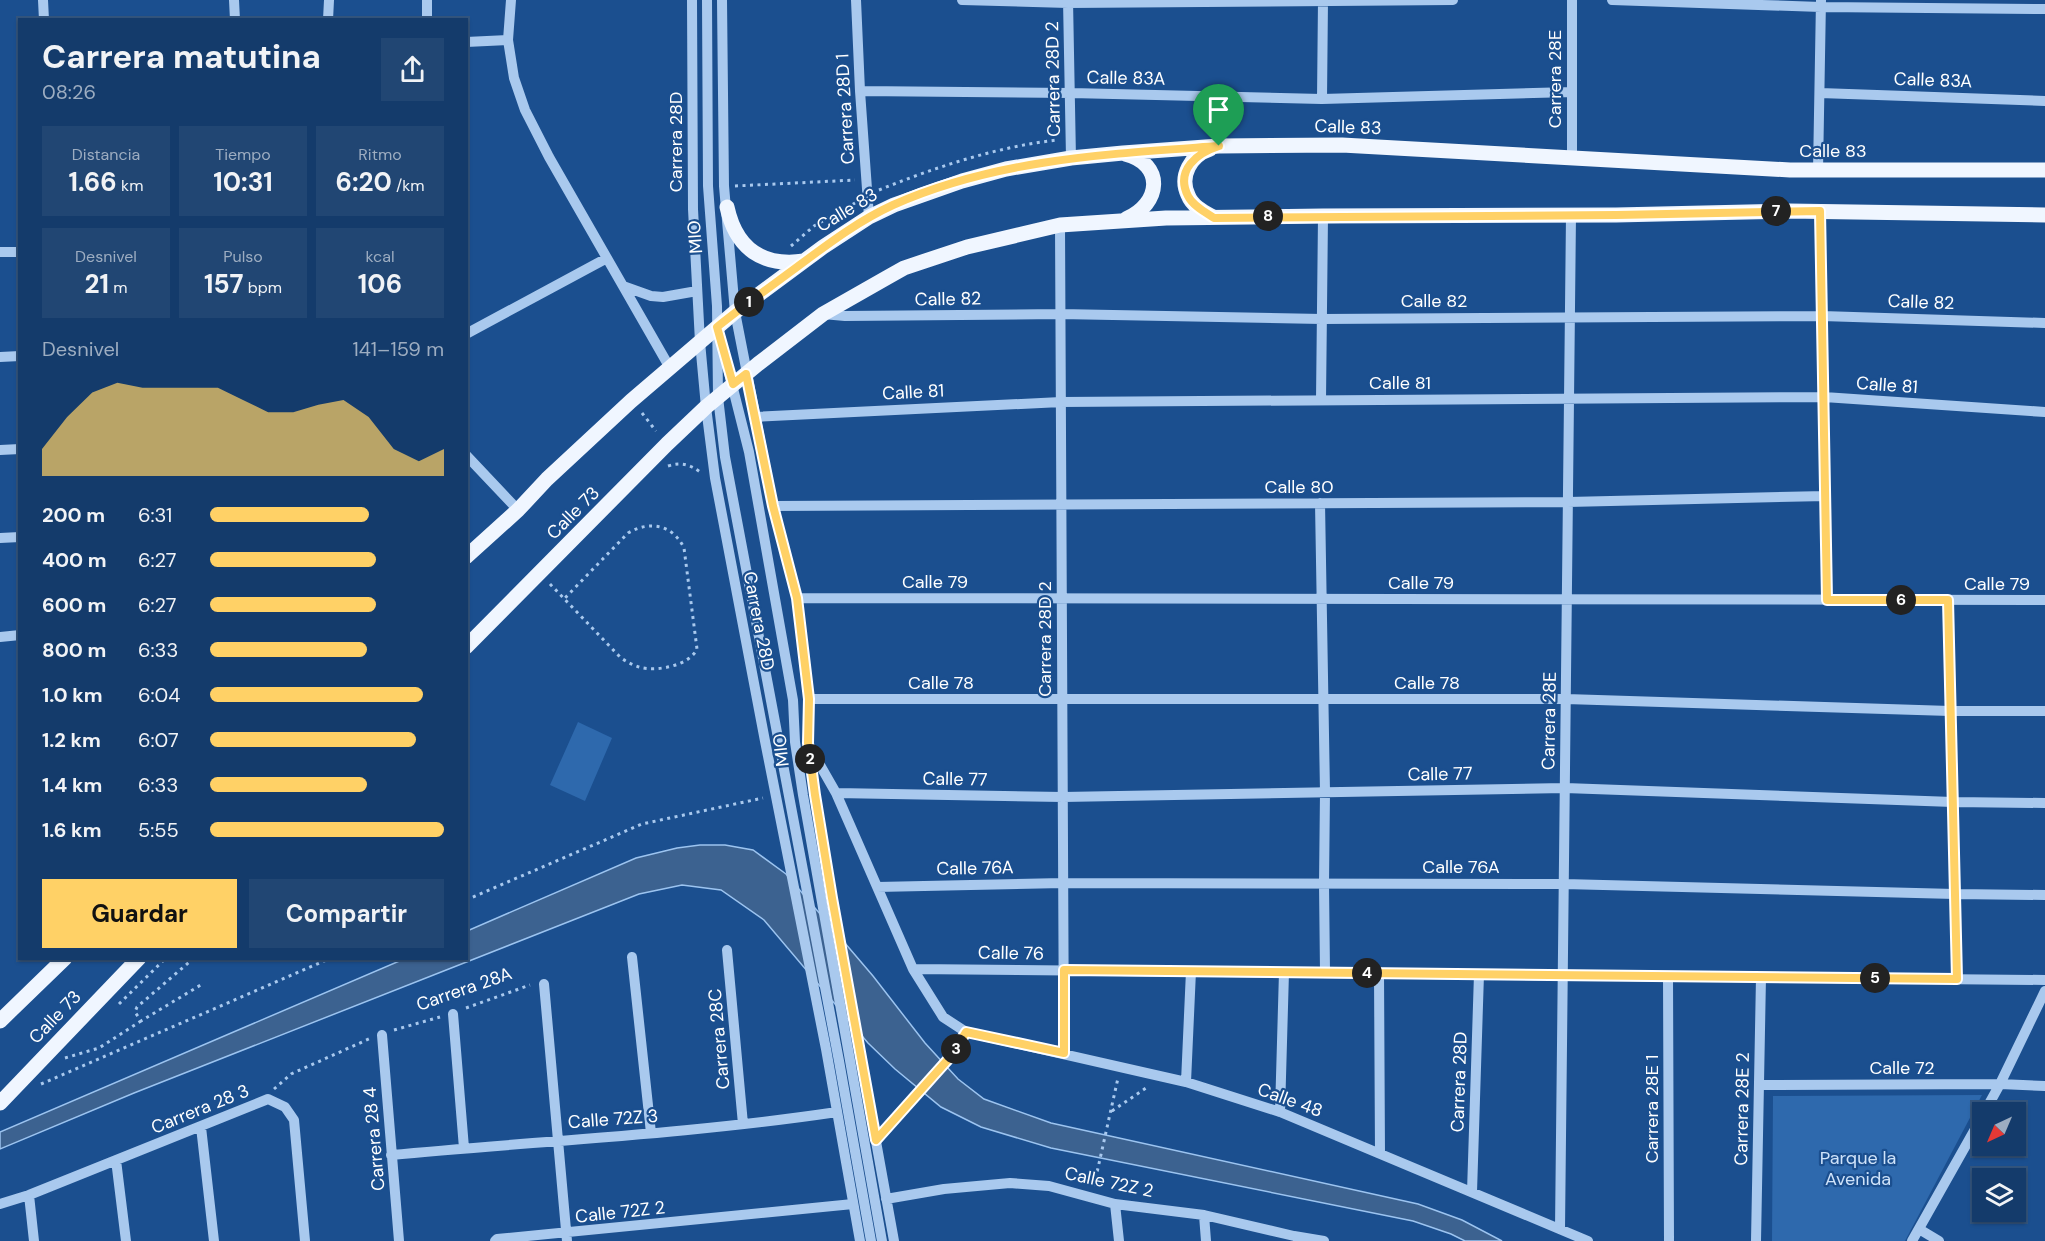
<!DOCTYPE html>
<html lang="es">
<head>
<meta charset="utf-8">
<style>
  body { margin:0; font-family:"DM Sans",sans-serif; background:#214673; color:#f1f3f6; height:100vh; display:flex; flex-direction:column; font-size:22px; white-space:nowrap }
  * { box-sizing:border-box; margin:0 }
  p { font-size:20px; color:#9dadc1 }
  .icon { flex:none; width:33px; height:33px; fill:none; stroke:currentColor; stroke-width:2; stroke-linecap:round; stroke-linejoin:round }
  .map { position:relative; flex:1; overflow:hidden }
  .sheet { position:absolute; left:18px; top:18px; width:450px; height:942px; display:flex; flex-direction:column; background:#143b6b; border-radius:0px; box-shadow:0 2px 4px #0004,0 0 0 2px #33557e }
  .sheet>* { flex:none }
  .needle { width:39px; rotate:224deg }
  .controls { position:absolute; left:1972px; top:1102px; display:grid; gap:12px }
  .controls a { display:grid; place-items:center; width:54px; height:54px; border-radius:0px; background:#143b6b; box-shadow:0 2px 4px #0004,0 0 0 2px #33557e; font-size:30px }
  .pin { position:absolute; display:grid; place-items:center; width:51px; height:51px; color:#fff; margin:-62px -26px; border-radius:50% 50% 50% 0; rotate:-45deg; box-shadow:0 0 6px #0007 }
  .pin .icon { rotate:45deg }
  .km { position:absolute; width:30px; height:30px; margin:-15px; border-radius:50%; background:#222; color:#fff; font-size:16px; line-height:30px; text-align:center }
  .round { display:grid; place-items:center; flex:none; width:63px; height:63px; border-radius:0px; background:#214673 }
  .summary { display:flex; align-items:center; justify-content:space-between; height:102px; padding:0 24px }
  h1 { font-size:33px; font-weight:700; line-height:45px }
  .stats { display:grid; grid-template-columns:repeat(3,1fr); gap:9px; height:102px; padding:6px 24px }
  .stats div { display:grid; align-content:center; border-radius:0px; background:#214673; text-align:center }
  .stats b { font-size:26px; font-weight:700 }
  .stats small { font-size:16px; font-weight:400 }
  .stats p { font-size:16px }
  .chart { height:168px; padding:12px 24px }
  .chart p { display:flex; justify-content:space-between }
  .chart svg { width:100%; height:108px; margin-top:6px; fill:#ffd166; opacity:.7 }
  .action { display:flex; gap:12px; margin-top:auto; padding:12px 24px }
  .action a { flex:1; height:69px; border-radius:0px; background:#ffd166; color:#111; font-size:24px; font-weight:700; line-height:69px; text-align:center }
  .action a+a { background:#214673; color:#f1f3f6 }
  ul { padding:0 24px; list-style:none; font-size:20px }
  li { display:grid; grid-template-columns:96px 72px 1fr; align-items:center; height:45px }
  li i { height:15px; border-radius:8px; background:#ffd166 }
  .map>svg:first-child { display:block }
</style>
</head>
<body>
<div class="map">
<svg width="2045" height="1241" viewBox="0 0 2045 1241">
  <rect width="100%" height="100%" fill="#1b4f8f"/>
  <path fill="#2e69ad" d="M 578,722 L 612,738 L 585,801 L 550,785 Z
    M 1982,1095 L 1905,1241 L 1772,1241 L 1773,1096 Z"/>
  <path fill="#3c6290" stroke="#9cc4f0" stroke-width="1.5" d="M 700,845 L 725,845 L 753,850 L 786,874 L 873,976 L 925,1043 L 958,1079 L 984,1099 L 1051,1123 L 1418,1204 L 1462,1220 L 1502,1241 L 1465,1241 L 1451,1234 L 1413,1221 L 1051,1148 L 981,1127 L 941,1107 L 895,1069 L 868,1043 L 764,920 L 721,890 L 682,885 L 639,894 L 134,1093 L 0,1149 L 0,1132 L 404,959 L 466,958 L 467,931 L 636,858 L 677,848 Z"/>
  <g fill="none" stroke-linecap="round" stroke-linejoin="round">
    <path stroke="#a9c9ee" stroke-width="3" stroke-dasharray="3 4.5" stroke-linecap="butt" d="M 735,186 L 855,180
      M 879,190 C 936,167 996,147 1057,140
      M 791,246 L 814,226 L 855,203
      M 642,413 L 656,431
      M 668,466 C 681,462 689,464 700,472
      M 550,584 L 621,658 C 627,662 633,665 639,667 C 656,672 689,666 697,649 L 684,548 C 673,525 650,520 628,533 L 564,599
      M 466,900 L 642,824 L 763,798
      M 194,958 L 137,1007 L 135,1012 L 141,1021 L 204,983
      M 119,1004 L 166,958
      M 466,1008 L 530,985
      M 394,1030 L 440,1017
      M 65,1058 L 99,1048 L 141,1021
      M 41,1084 L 331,958
      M 274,1089 L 291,1074 L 371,1038
      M 1112,1111 L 1146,1088
      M 1094,1186 L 1118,1078"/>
    <path stroke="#a9c9ee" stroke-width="10" d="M 43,0 L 44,20
      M 234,0 L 235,20
      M 427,0 L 427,20
      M 511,0 L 508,40 L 514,78 L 525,110 L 549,157 L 670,368
      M 692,0 L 693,209 L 700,342 L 706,407 L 715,478 L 765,741 L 826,1049 L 860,1241
      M 707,0 L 708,186 L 717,306 L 718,397 L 725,457 L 839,1061 L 871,1241
      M 722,0 L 724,186 L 735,312 L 773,506 L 797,598 L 809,699 L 808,743 L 815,795 L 832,898 L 894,1241
      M 856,0 L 860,91 L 869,217
      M 962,0 L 1068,3 L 1453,0
      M 1068,0 L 1071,158
      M 1572,0 L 1572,158
      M 1612,0 L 1821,7 L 2045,9
      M 328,20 L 329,0
      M 466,42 L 508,40
      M 860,91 L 1071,93 L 1322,99 L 1571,92
      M 1820,93 L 2045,101
      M 1322,99 L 1323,0
      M 1818,171 L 1821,0
      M 1820,211 L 1827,600
      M 1060,225 L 1064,1053
      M 0,252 L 20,252
      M 623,286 L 651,296 L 663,297 L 697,291
      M 823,314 L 845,316 L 1060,314 L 1322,319 L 1822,316 L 2045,323
      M 466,334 L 607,258
      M 721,341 L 749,452 L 793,700 L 795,742 L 803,795 L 882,1241
      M 0,357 L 20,356
      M 1321,400 L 1323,216
      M 754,417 L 1061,402 L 1824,397 L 2045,412
      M 0,450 L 20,449
      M 466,455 L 518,510
      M 1320,503 L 1325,792 L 1324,884 L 1325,972
      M 773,506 L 1568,502 L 1826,496
      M 0,538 L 20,537
      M 797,598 L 2045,600
      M 1948,600 L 1957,979
      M 0,637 L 20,635
      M 809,699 L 1566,699 L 1950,711 L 2045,711
      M 812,751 L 836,793 L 913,969 L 943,1017 L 966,1032 L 1186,1082 L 1280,1112 L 1588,1241
      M 836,793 L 1063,797 L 1565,788 L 1953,802 L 2045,803
      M 877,887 L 1063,883 L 1564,884 L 1955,894 L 2045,895
      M 727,950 L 743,1124
      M 632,957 L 651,1133
      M 913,969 L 2045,980
      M 1379,973 L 1380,1153
      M 1668,976 L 1669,1241
      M 544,984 L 567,1241
      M 453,1014 L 464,1148
      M 382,1035 L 399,1241
      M 1186,1082 L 1191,971
      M 1759,1085 L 2000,1084 L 2045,1086
      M 1280,1112 L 1284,972
      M 1984,1113 L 2000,1084 L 2045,991
      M 201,1127 L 214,1241
      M 876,1140 C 906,1104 942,1072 966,1032
      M 391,1155 C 540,1141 689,1134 837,1112
      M 116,1160 L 126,1241
      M 1472,1192 L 1479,974
      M 29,1195 L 34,1241
      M 886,1199 L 944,1189 L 1010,1183 L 1049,1186 L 1115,1204 L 1204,1215 L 1294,1236 L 1324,1241
      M 0,1204 L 29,1195 L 268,1099 L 285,1107 L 294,1120 L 305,1241
      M 1115,1204 L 1119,1241
      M 1204,1215 L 1206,1241
      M 1560,1229 L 1571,215
      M 1919,1229 L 1939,1241
      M 495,1241 L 497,1239 L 853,1204
      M 1756,1241 L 1761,977
      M 1912,1241 L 1983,1115"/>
    <path stroke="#f0f6ff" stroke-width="15" d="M 1210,149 C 1191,155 1179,176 1188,195 C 1192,206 1204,212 1213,217
      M 1125,154 C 1165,164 1161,204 1126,219
      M 727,207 C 736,249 763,267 804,261
      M 466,557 L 518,510 L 547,479 L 631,401 L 735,312 L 823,247 L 869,217 L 894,205 L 962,181 L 1006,169 L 1071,158 L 1123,153 L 1219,146 L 1342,145 L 1790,170 L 2045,170
      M 466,647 L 667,444 L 706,407 L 758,364 L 823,314 L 888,277 L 904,268 L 967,247 L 1060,225 L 1166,218 L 1323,216 L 1616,215 L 1789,211 L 2045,215
      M 0,1021 L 65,958
      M 0,1103 L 139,958"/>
  </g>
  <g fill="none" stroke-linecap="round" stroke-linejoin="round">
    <defs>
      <path id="route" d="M 1219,146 C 1197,153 1175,170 1188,196 C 1193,206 1205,212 1214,218 L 1616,215 L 1820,211 L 1827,600 L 1948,600 L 1957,979 L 1064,970 L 1064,1053 L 966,1032 L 952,1055 L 876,1140 L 832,898 L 815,795 L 808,743 L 809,699 L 797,598 L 773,506 L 746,374 L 733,384 L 717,327 C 743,306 770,287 797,267 C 828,244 858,221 893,205 C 996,159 1108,154 1219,146 Z"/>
    </defs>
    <use href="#route" stroke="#fff" stroke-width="12"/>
    <use href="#route" stroke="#ffd166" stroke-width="8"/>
  </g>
  <g text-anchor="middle" stroke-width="4.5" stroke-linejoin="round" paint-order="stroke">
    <g font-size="18" fill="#fff" stroke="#1b4f8f">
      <text transform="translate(1126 78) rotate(1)" y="6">Calle 83A</text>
      <text transform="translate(1053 79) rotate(-91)" y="6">Carrera 28D 2</text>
      <text transform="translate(1555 79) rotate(-90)" y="6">Carrera 28E</text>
      <text transform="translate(1933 80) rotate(2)" y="6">Calle 83A</text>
      <text transform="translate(845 109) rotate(-93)" y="6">Carrera 28D 1</text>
      <text transform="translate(1348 127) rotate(2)" y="6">Calle 83</text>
      <text transform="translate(676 142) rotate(-90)" y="6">Carrera 28D</text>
      <text x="1833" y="157">Calle 83</text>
      <text transform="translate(847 210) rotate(-31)" y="6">Calle 83</text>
      <text transform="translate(695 237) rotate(-94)" y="6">MIO</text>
      <text transform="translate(948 299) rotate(-1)" y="6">Calle 82</text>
      <text x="1434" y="307">Calle 82</text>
      <text transform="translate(1921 302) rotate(2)" y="6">Calle 82</text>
      <text x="1400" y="389">Calle 81</text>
      <text transform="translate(1887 385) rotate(4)" y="6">Calle 81</text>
      <text transform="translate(913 392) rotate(-3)" y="6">Calle 81</text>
      <text x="1299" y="493">Calle 80</text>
      <text transform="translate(573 513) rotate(-45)" y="6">Calle 73</text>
      <text x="935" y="588">Calle 79</text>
      <text x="1421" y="589">Calle 79</text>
      <text x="1997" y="590">Calle 79</text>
      <text transform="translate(759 621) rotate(79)" y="6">Carrera 28D</text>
      <text transform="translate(1045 639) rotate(-90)" y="6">Carrera 28D 2</text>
      <text x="941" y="689">Calle 78</text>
      <text x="1427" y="689">Calle 78</text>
      <text transform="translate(1549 721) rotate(-89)" y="6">Carrera 28E</text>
      <text transform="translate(781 750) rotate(-96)" y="6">MIO</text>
      <text transform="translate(1440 774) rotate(-1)" y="6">Calle 77</text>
      <text transform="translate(955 779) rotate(1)" y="6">Calle 77</text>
      <text x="1461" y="873">Calle 76A</text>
      <text transform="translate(975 868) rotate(-1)" y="6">Calle 76A</text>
      <text transform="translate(1011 953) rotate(1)" y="6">Calle 76</text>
      <text transform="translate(464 989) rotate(-19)" y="6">Carrera 28A</text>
      <text transform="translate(55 1017) rotate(-46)" y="6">Calle 73</text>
      <text transform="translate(719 1039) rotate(-95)" y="6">Carrera 28C</text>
      <text x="1902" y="1074">Calle 72</text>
      <text transform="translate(1459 1082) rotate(-88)" y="6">Carrera 28D</text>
      <text transform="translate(1290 1100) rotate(20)" y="6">Calle 48</text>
      <text transform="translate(200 1109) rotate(-22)" y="6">Carrera 28 3</text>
      <text transform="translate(1652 1109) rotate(-90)" y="6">Carrera 28E 1</text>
      <text transform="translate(1742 1109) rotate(-89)" y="6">Carrera 28E 2</text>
      <text transform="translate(613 1119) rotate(-4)" y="6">Calle 72Z 3</text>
      <text transform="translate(374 1139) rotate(-95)" y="6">Carrera 28 4</text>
      <text transform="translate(1109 1182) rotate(12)" y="6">Calle 72Z 2</text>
      <text transform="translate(620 1212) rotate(-6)" y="6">Calle 72Z 2</text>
    </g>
    <g font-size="18" fill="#cfe3fa" stroke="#1b4f8f">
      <text x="1858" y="1164">Parque la<tspan x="1858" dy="21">Avenida</tspan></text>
    </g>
  </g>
</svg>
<div class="controls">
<a><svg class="needle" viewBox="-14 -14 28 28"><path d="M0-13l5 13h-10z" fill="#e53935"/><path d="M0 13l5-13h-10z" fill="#9dadc1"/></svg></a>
<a><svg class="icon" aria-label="layers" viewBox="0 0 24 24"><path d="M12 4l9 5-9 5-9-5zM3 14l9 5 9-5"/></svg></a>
</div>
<div class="pin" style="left:1219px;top:146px;background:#1e9e55"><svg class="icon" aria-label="arrive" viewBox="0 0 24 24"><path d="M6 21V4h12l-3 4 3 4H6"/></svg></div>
<b class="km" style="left:749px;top:302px">1</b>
<b class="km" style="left:810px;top:759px">2</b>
<b class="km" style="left:956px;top:1049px">3</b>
<b class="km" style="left:1367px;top:973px">4</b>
<b class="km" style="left:1875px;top:978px">5</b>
<b class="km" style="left:1901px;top:600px">6</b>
<b class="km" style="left:1776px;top:211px">7</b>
<b class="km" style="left:1268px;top:216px">8</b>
<section class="sheet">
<div class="summary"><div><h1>Carrera matutina</h1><p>08:26</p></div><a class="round"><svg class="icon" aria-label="share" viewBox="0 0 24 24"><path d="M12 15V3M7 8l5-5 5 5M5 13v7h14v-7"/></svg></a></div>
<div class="stats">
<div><p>Distancia</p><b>1.66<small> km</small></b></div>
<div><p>Tiempo</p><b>10:31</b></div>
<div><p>Ritmo</p><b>6:20<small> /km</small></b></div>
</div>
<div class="stats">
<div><p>Desnivel</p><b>21<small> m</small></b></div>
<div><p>Pulso</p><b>157<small> bpm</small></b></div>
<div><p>kcal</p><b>106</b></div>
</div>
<div class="chart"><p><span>Desnivel</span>141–159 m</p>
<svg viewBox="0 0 160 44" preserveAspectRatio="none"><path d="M0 44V33L10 20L20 10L30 6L40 8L50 8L60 8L70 8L80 13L90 18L100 18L110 15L120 13L130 20L140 33L150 38L160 33V44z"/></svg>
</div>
<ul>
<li><b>200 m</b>6:31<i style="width:68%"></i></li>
<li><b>400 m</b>6:27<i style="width:71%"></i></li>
<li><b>600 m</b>6:27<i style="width:71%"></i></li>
<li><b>800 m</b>6:33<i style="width:67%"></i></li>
<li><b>1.0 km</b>6:04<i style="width:91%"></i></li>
<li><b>1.2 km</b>6:07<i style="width:88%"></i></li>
<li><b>1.4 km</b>6:33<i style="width:67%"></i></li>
<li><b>1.6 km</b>5:55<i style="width:100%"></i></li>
</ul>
<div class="action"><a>Guardar</a><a>Compartir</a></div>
</section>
</div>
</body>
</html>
